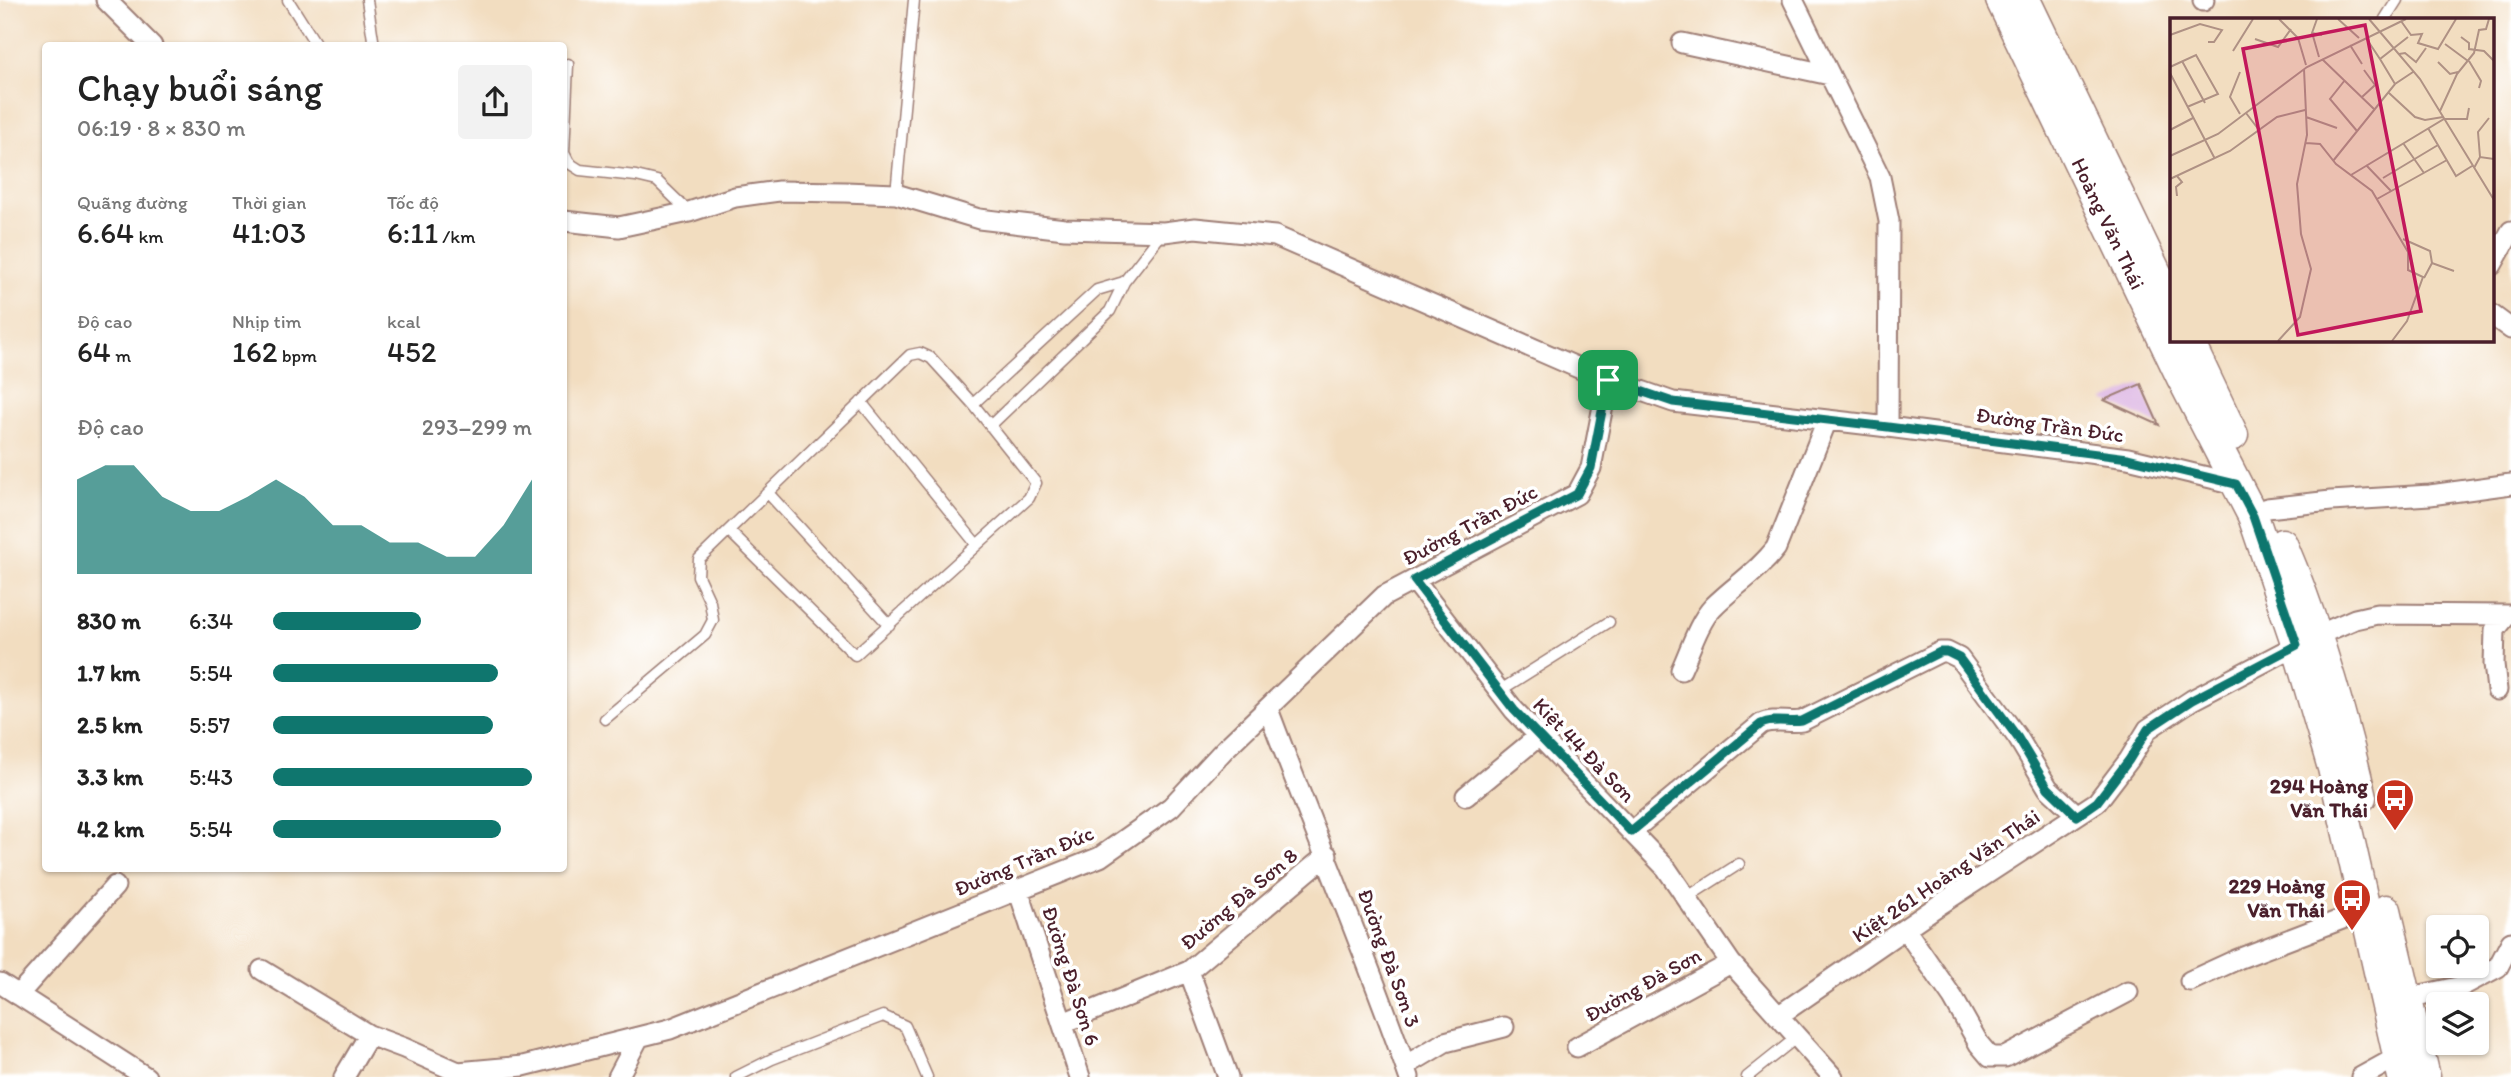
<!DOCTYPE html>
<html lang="vi">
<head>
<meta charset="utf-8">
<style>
  body { margin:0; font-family:Itim,sans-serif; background:#f2f2f2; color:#222; height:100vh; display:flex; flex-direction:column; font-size:26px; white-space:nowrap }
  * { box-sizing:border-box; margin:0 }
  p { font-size:23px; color:#767676 }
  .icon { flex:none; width:38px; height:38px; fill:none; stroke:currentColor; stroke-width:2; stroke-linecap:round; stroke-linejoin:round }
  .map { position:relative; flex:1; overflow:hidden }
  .sheet { position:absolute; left:42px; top:42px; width:525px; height:830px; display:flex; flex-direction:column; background:#fff; border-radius:7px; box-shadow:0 2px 5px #0004 }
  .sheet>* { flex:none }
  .buttons { position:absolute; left:2426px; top:915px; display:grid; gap:14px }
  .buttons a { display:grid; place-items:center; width:63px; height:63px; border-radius:7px; background:#fff; box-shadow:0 2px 5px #0004; font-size:35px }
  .pin { position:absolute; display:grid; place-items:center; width:60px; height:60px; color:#fff; margin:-30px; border-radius:14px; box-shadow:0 4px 10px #0006 }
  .round { display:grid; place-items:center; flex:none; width:74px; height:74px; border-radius:7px; background:#f2f2f2 }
  .overview { display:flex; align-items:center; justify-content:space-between; height:119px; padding:0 35px }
  h1 { font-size:38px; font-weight:600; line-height:52px }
  .figures { display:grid; grid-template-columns:repeat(3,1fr); gap:10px; height:119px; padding:7px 35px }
  .figures div { display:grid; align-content:center }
  .figures b { font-size:30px; font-weight:600 }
  .figures small { font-size:19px; font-weight:400 }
  .figures p { font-size:19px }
  .chart { height:196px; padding:14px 35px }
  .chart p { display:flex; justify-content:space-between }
  .chart svg { width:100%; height:126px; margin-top:7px; fill:#0f766e; opacity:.7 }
  ul { padding:0 35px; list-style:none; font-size:23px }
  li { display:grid; grid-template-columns:112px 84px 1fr; align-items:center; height:52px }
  li i { height:18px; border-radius:9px; background:#0f766e }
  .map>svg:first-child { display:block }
</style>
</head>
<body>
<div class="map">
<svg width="2511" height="1077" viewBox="0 0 2511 1077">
  <rect width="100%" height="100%" fill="#fff"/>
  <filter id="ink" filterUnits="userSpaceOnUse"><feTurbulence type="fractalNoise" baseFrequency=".0143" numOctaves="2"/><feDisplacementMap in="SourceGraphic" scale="14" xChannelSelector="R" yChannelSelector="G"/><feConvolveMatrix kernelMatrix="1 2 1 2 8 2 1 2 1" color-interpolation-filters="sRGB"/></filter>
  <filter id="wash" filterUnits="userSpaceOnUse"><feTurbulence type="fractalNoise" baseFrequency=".00686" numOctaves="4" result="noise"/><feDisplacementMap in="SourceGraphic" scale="28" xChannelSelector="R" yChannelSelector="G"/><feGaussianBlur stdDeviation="1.57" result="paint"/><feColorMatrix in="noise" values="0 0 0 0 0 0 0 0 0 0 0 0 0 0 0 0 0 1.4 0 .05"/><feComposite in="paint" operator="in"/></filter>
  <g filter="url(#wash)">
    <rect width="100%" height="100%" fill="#f2ddc0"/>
    <g id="blocks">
      <path fill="#dcb3e2" d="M 2141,384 L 2146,396 L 2159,425 L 2104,400 Z"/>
    </g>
  </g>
  <g filter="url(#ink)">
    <use href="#blocks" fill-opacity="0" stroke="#9e7e76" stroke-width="2"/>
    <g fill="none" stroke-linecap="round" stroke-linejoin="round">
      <defs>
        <path id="lane" d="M 288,0 L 317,46
          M 367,0 L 374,46
          M 2385,19 L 2397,0
          M 568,64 L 564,153 L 569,163 L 580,170 L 636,176 L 657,181 L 689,212
          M 896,194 L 914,0
          M 1124,282 L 1163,232
          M 861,402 L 977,545
          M 973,404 L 1097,290 L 1124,282 L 1110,311 L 990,426
          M 768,493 L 889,625
          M 1499,691 L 1609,622
          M 605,719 L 705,635 L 713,620 L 710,602 L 698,576 L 699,559 L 910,355 L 920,353 L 931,358 L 973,404 L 1036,483 L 1029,498 L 855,655 L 729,531
          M 1686,898 L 1739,864
          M 736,1077 L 772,1059 L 883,1016 L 905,1026 L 927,1077
          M 1747,1077 L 1797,1037"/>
        <path id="street" d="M 106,0 L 152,46
          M 1793,0 L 1880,177 L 1889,221 L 1888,427
          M 2203,1 L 2204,0
          M 1682,43 L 1830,75
          M 564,221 L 619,227 L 689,212 L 735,197 L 779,191 L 845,192 L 896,194 L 979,219 L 1065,229 L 1164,232 L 1195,228 L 1275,236 L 1590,373 L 1673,402 L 1888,427 L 2128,458 L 2236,484
          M 2492,265 L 2511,231
          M 2492,315 L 2511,329
          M 2267,508 L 2331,501 L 2430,495 L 2511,484
          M 1414,580 L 1514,710 L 1666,868 L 1731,963 L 1833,1077
          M 2318,635 L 2355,619 L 2377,614 L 2507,615
          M 1681,670 C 1690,651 1698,623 1713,607 C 1734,586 1758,572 1776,548 L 1827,420
          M 2497,690 L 2494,664 L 2495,630 L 2507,615 L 2511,615
          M 1268,709 C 1314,832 1366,953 1409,1077
          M 1466,796 L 1539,736
          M 1631,832 L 1761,724 C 1773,718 1789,723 1802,721 L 1940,652 L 1947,652 L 1959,658 L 2018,738 L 2048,788 L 2077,815
          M 1018,889 L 1080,1077
          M 1905,929 L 1953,998 L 1979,1044 L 1990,1057 L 2005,1057 L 2128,992
          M 262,970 L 369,1035
          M 1189,971 L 1228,1077
          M 2190,981 L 2238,959 L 2366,910
          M 0,983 L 146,1077
          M 18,995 L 115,886
          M 2407,998 L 2462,986 L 2498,967 L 2511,942
          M 1778,1016 L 1936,907 L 2097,802 L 2129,760 L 2148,729 L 2192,700 L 2297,645
          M 1063,1023 L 1189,971 L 1327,855
          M 1577,1047 L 1731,963
          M 1405,1066 L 1445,1042 L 1504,1027
          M 344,1077 L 369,1035 L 404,1048 L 458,1072 L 523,1066 L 670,1029 L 1100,857 L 1171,807 L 1225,749 L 1384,596 L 1577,494 L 1591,468 L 1608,380
          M 618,1077 L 639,1037
          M 2361,1077 L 2399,1056"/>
        <g id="primary">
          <path id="s1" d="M 2001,0 L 2182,378 L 2253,516 L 2297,645 L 2333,768 L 2403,1077"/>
          <path d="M 2025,0 L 2172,306"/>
          <path d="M 2188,340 L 2233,435"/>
          <path d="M 2282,544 C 2317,626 2341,710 2361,797"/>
          <path d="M 2386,910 L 2425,1077"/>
        </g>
      </defs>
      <use href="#lane" stroke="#9e7e76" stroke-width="13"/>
      <use href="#street" stroke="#9e7e76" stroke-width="23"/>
      <use href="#primary" stroke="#9e7e76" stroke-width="33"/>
      <use href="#lane" stroke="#fff" stroke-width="10"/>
      <use href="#street" stroke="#fff" stroke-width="19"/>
      <use href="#primary" stroke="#fff" stroke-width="30"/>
    </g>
  </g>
  <g fill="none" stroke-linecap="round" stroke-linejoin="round" filter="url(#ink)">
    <defs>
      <path id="route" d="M 1608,380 L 1673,402 L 1888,427 L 2128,458 L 2236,484 L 2253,516 L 2297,645 L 2192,700 L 2148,729 L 2129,760 L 2097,802 L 2077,816 L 2048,788 L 2018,738 L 1959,658 L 1947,652 L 1940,652 L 1802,721 C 1789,723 1773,718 1761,724 L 1631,832 L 1514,710 L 1414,580 L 1577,494 L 1591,468 Z"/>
    </defs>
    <use href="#route" stroke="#fff" stroke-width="14"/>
    <use href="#route" stroke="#0f766e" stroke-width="9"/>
  </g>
  <defs>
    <symbol id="bus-pin" viewBox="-11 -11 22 30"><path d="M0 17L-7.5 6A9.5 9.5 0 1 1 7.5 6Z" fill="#c8321e" stroke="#fff"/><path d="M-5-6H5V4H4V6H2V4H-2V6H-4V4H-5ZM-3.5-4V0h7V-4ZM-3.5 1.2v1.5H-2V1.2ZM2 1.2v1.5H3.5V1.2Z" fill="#fff"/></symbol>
  </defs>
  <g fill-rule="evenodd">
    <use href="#bus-pin" x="2373" y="776" width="44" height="60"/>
    <use href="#bus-pin" x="2330" y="876" width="44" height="60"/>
  </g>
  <g text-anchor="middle" stroke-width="7" stroke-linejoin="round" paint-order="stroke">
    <g font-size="21" fill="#4a1f2b" stroke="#fff">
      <text dy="7" stroke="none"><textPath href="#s1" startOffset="248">Hoàng Văn Thái</textPath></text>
      <text transform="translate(2050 425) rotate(8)" y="7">Đường Trần Đức</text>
      <text transform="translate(1470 525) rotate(-28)" y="7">Đường Trần Đức</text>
      <text transform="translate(1584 750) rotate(46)" y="7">Kiệt 44 Đà Sơn</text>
      <text transform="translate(1024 861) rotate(-23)" y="7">Đường Trần Đức</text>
      <text transform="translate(1946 876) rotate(-34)" y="7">Kiệt 261 Hoàng Văn Thái</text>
      <text transform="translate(1239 899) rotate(-40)" y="7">Đường Đà Sơn 8</text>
      <text transform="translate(1389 958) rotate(70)" y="7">Đường Đà Sơn 3</text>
      <text transform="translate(1071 976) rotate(72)" y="7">Đường Đà Sơn 6</text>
      <text transform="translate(1643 985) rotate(-29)" y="7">Đường Đà Sơn</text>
    </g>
    <g font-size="21" font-weight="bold" fill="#4a1f2b" stroke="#fff" text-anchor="end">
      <text x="2368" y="793">294 Hoàng<tspan x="2368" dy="24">Văn Thái</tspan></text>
      <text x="2325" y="893">229 Hoàng<tspan x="2325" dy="24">Văn Thái</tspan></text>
    </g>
  </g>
  <g transform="translate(2170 18)">
    <rect width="324" height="324" fill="#f2ddc0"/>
    <path fill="none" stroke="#af9184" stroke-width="2" d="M 109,1 L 128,20 L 136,47M 147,1 L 142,15 L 152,17M 168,1 L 189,20M 199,1 L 250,61 L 324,182M 231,3 L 241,17 L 252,16 L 248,25 L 268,31 L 286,1M 0,17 L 30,6 L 52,12 L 44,24 L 38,24M 143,18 L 149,39M 291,19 L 299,25 L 299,31 L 314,33 L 324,43M 196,20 L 210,41 L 238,19M 85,21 L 108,29 L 121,11M 275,26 L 298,43M 180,27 L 192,46M 63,33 L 83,1M 229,36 L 235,35 L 246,44 L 256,30M 152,41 L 205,92M 210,41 L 225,66M 12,43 L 35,85M 299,43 L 311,63 L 309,70M 268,44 L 280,56 L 288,54M 0,49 L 26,37 L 48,76 L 17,89M 0,55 L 45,141M 175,62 L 160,81 L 187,113M 219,75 L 245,99 L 255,102 L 273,99M 192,79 L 205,67 L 194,52M 270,93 L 287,56 L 304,35 L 309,12 L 316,11 L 319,1M 76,95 L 89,112M 70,96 L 60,79 L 70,54M 136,99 L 167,110M 258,110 L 286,158 L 302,148M 0,112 L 23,100M 136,125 L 150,126 L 166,146 L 202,173 L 238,234 L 238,252 L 253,259 L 237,303 L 222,323M 233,125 L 254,155M 0,138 L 48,116 L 137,49 L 236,1M 310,139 L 308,114 L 319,100M 163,143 L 225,66 L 243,54M 196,147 L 221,173M 304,150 L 310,139 L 324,141M 181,157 L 274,101 L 297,101 L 299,90M 213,160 L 268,127M 0,161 L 60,133 L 107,99 L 135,92M 7,178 L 6,169 L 12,164 L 7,158M 207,181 L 277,142M 233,221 L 260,233 L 262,245M 254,260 L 262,245 L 284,253M 108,323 L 130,299 L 141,251 L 131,216 L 127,166 L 137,117 L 134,51"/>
    <path fill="#c2185b" fill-opacity="0.15" stroke="#c2185b" stroke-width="3.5" d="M 195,7 L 251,293 L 128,317 L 73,31 Z"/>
    <rect width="324" height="324" fill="none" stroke="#4a1f2b" stroke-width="3.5"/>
  </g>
</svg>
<div class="buttons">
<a><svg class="icon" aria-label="locate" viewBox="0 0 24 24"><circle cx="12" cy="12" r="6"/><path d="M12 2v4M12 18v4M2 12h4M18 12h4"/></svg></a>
<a><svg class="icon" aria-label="layers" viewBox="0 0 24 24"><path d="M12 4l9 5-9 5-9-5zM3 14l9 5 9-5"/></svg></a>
</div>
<div class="pin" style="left:1608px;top:380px;background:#1e9e55"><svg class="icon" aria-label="arrive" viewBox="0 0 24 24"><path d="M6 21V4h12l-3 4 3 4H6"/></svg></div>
<section class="sheet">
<div class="overview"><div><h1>Chạy buổi sáng</h1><p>06:19 · 8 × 830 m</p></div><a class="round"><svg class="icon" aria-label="share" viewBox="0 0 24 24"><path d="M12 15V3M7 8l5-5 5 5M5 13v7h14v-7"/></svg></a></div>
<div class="figures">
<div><p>Quãng đường</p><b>6.64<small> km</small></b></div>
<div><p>Thời gian</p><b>41:03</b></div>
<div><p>Tốc độ</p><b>6:11<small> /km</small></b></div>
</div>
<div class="figures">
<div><p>Độ cao</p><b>64<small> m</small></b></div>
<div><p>Nhịp tim</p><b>162<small> bpm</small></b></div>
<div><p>kcal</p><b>452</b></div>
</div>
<div class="chart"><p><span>Độ cao</span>293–299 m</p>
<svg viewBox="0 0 160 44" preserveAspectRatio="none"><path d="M0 44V11L10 6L20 6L30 17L40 22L50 22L60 17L70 11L80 17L90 27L100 27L110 33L120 33L130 38L140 38L150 27L160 11V44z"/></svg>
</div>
<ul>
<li><b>830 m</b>6:34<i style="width:57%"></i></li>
<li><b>1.7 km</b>5:54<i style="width:87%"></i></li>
<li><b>2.5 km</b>5:57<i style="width:85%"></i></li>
<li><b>3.3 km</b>5:43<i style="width:100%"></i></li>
<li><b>4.2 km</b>5:54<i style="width:88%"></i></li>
</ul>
</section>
</div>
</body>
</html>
